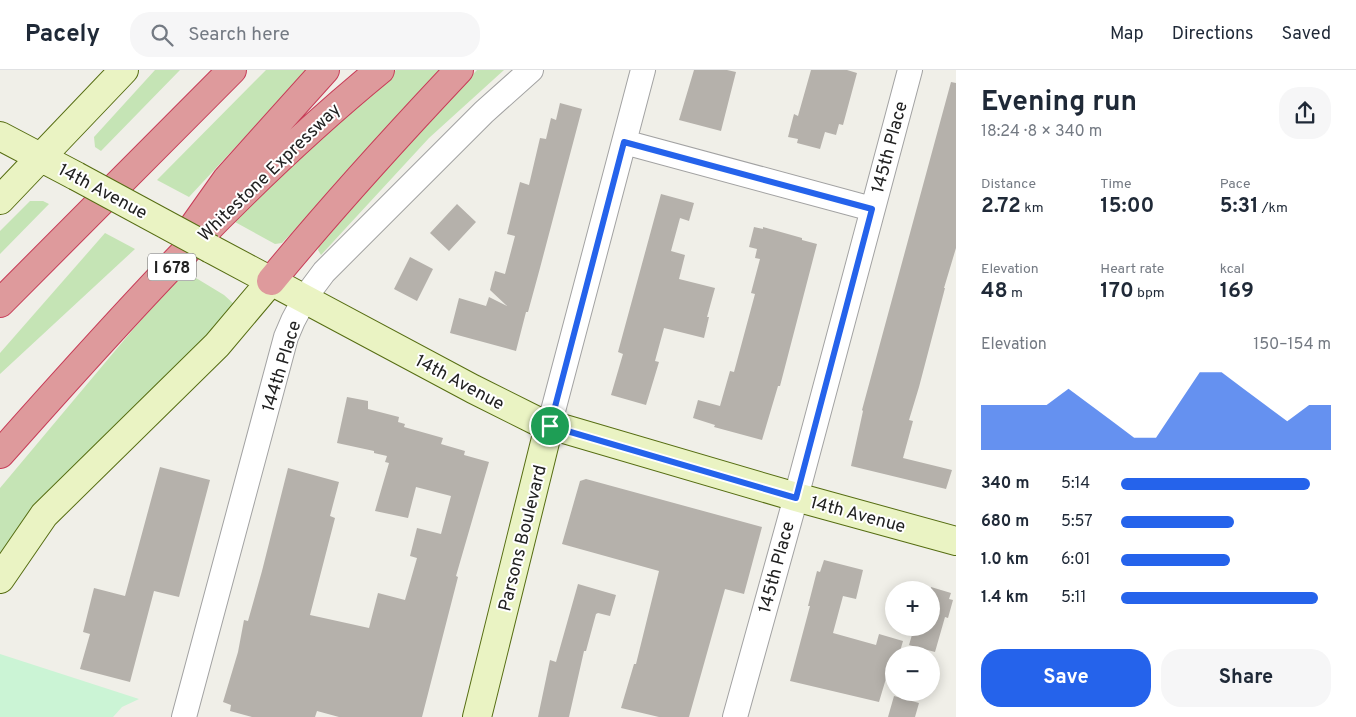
<!DOCTYPE html>
<html lang="en">
<head>
<meta charset="utf-8">
<style>
  body { margin:0; font-family:Overpass,sans-serif; background:#f6f6f7; color:#1f2937; height:100vh; display:flex; flex-direction:column; font-size:19px; white-space:nowrap }
  * { box-sizing:border-box; margin:0 }
  p { font-size:16px; color:#747a83 }
  .icon { flex:none; width:28px; height:28px; fill:none; stroke:currentColor; stroke-width:2; stroke-linecap:round; stroke-linejoin:round }
  .map { position:relative; flex:1; overflow:hidden }
  .drawer { display:flex; flex-direction:column; background:#fff; width:400px }
  .drawer>* { flex:none }
  .tools { position:absolute; left:885px; top:511px; display:grid; gap:10px }
  .tools a { display:grid; place-items:center; width:55px; height:55px; border-radius:50%; background:#fff; box-shadow:0 2px 12px #0003; font-size:25px }
  .pin { position:absolute; display:grid; place-items:center; width:42px; height:42px; color:#fff; margin:-21px; border:2px solid #fff; border-radius:50%; box-shadow:0 1px 5px #0007 }
  .round { display:grid; place-items:center; flex:none; width:52px; height:52px; border-radius:20px; background:#f6f6f7 }
  .head { display:flex; align-items:center; justify-content:space-between; height:85px; padding:0 25px }
  h1 { font-size:28px; font-weight:700; line-height:38px }
  .figures { display:grid; grid-template-columns:repeat(3,1fr); gap:8px; height:85px; padding:5px 25px }
  .figures div { display:grid; align-content:center }
  .figures b { font-size:21px; font-weight:700 }
  .figures small { font-size:14px; font-weight:400 }
  .figures p { font-size:14px }
  .chart { height:140px; padding:10px 25px }
  .chart p { display:flex; justify-content:space-between }
  .chart svg { width:100%; height:90px; margin-top:5px; fill:#2563eb; opacity:.7 }
  .button { display:flex; gap:10px; margin-top:auto; padding:10px 25px }
  .button a { flex:1; height:58px; border-radius:20px; background:#2563eb; color:#fff; font-size:20px; font-weight:700; line-height:58px; text-align:center }
  .button a+a { background:#f6f6f7; color:#1f2937 }
  ul { padding:0 25px; list-style:none; font-size:16px }
  li { display:grid; grid-template-columns:80px 60px 1fr; align-items:center; height:38px }
  li i { height:12px; border-radius:6px; background:#2563eb }
  header { display:flex; align-items:center; gap:30px; box-sizing:border-box; height:70px; padding:0 25px; background:#fff; border-bottom:1px solid #e0e1e3 }
  header strong { font-size:24px }
  nav { display:flex; gap:28px; margin-inline-start:auto; font-size:18px }
  .search { width:350px; height:45px; background:#f6f6f7; display:flex; align-items:center; gap:12px; box-sizing:border-box; padding:0 18px; border-radius:20px; color:#747a83; font-size:19px }
  main { display:flex; flex:1; min-height:0 }
  .map>svg:first-child { display:block }
</style>
</head>
<body>
<header>
<strong>Pacely</strong>
<div class="search"><svg class="icon" aria-label="search" viewBox="0 0 24 24"><circle cx="10" cy="10" r="6"/><path d="M15 15l6 6"/></svg>Search here</div>
<nav><a>Map</a><a>Directions</a><a>Saved</a></nav>
</header>
<main>
<div class="map">
<svg width="956" height="647" viewBox="0 0 956 647">
  <rect width="100%" height="100%" fill="#f0efe8"/>
  <path fill="#c5e4b5" d="M 155,0 L 180,0 L 101,81 L 95,77 L 94,67 Z
    M 266,0 L 307,0 L 189,127 L 157,110 Z
    M 396,0 L 442,0 L 356,96 L 282,173 L 275,174 L 235,152 L 316,68 Z
    M 477,0 L 504,0 L 429,68 L 321,185 L 318,180 L 321,169 L 403,78 Z
    M 30,131 L 43,131 L 49,134 L 0,184 L 0,161 Z
    M 105,163 L 135,179 L 0,304 L 0,283 Z
    M 186,206 L 193,210 L 196,208 L 224,225 L 234,234 L 0,496 L 0,418 L 135,257 L 179,208 Z"/>
  <path fill="#cbf4d5" d="M 0,584 L 139,629 L 122,637 L 113,647 L 0,647 Z"/>
  <path fill="#b5b1ab" d="M 694,0 L 727,0 L 736,2 L 721,61 L 679,50 Z
    M 811,0 L 847,0 L 857,3 L 843,55 L 839,54 L 836,65 L 825,62 L 820,79 L 797,73 L 798,69 L 788,67 L 794,44 L 798,46 Z
    M 951,12 L 956,13 L 956,178 L 944,218 L 945,218 L 919,317 L 909,350 L 913,351 L 903,388 L 952,400 L 946,419 L 851,396 L 863,341 L 862,340 Z
    M 560,33 L 582,39 L 540,198 L 528,242 L 526,242 L 516,281 L 450,263 L 459,228 L 486,236 L 489,227 L 507,236 L 490,220 L 495,201 L 505,204 L 515,166 L 507,164 L 520,112 L 529,115 L 540,68 L 546,69 L 551,48 L 556,50 Z
    M 661,124 L 694,133 L 689,151 L 680,148 L 671,181 L 685,185 L 679,209 L 715,218 L 707,247 L 709,247 L 704,268 L 664,258 L 655,291 L 659,292 L 646,335 L 611,325 L 623,284 L 618,282 Z
    M 457,134 L 476,152 L 449,181 L 430,163 Z
    M 754,157 L 763,159 L 763,157 L 802,168 L 802,170 L 817,174 L 780,316 L 778,316 L 762,370 L 714,357 L 715,355 L 693,348 L 698,330 L 720,336 L 730,301 L 734,302 L 755,224 L 751,223 L 760,189 L 755,188 L 757,179 L 749,177 Z
    M 410,187 L 433,199 L 417,231 L 394,219 Z
    M 347,327 L 368,331 L 368,339 L 399,347 L 398,352 L 405,354 L 404,357 L 443,368 L 441,374 L 465,381 L 464,385 L 489,392 L 456,506 L 458,507 L 422,647 L 339,647 L 317,641 L 315,647 L 252,647 L 230,641 L 231,635 L 223,632 L 238,582 L 244,550 L 248,551 L 262,501 L 288,398 L 339,412 L 330,446 L 335,448 L 310,545 L 369,558 L 378,523 L 405,530 L 417,488 L 410,486 L 417,458 L 441,464 L 451,426 L 416,417 L 408,448 L 375,441 L 389,393 L 385,392 L 387,386 L 374,383 L 374,381 L 337,373 Z
    M 160,397 L 210,410 L 179,527 L 154,521 L 130,612 L 80,599 L 90,564 L 83,562 L 94,518 L 125,526 Z
    M 586,409 L 762,457 L 744,524 L 725,519 L 689,647 L 659,647 L 621,638 L 634,594 L 636,594 L 659,501 L 562,474 L 580,411 Z
    M 824,490 L 863,500 L 856,529 L 843,526 L 833,563 L 876,575 L 879,564 L 903,571 L 899,585 L 893,585 L 879,632 L 790,611 L 810,536 L 808,536 L 817,501 L 820,502 Z
    M 578,514 L 616,525 L 610,546 L 598,543 L 596,544 L 586,581 L 584,581 L 569,647 L 538,647 L 550,590 L 556,592 Z
    M 931,517 L 951,523 L 949,529 L 953,530 L 948,548 L 945,547 L 935,582 L 909,575 L 914,558 L 931,558 Z
    M 894,626 L 919,633 L 915,647 L 888,647 Z"/>
  <g fill="none" stroke-linecap="round" stroke-linejoin="round">
    <defs>
      <path id="street" d="M 624,72 L 872,139
        M 549,356 L 643,0
        M 184,647 L 286,267 C 295,243 308,222 324,202 L 484,42 L 531,0
        M 735,647 L 796,427 L 910,0"/>
      <path id="secondary" d="M 0,66 L 76,106
        M 0,130 L 124,0
        M 211,179 L 473,319 L 537,351 L 796,427 L 956,471
        M 0,509 L 44,445 L 217,275 L 271,211
        M 477,647 L 549,356"/>
      <path id="highway" d="M 193,157 L 227,109 L 325,0
        M 271,211 C 331,138 394,69 459,0
        M 0,233 L 232,0
        M 0,384 C 119,250 241,114 380,0"/>
    </defs>
    <use href="#street" stroke="#a2a2a2" stroke-width="26"/>
    <use href="#secondary" stroke="#566d12" stroke-width="30"/>
    <use href="#highway" stroke="#c73c57" stroke-width="30"/>
    <use href="#street" stroke="#fff" stroke-width="24"/>
    <use href="#secondary" stroke="#eaf3c3" stroke-width="28"/>
    <use href="#highway" stroke="#de9a9c" stroke-width="28"/>
    <defs>
      <path id="secondary-bridge" d="M 76,106 L 211,179"/>
    </defs>
    <use href="#secondary-bridge" stroke="#566d12" stroke-width="30" stroke-linecap="butt"/>
    <use href="#secondary-bridge" stroke="#eaf3c3" stroke-width="28"/>
  </g>
  <g fill="none" stroke-linecap="round" stroke-linejoin="round">
    <defs>
      <path id="route" d="M 624,72 L 872,139 L 796,428 L 550,356 Z"/>
    </defs>
    <use href="#route" stroke="#fff" stroke-width="10"/>
    <use href="#route" stroke="#2563eb" stroke-width="6"/>
  </g>
  <g text-anchor="middle" stroke-width="4" stroke-linejoin="round" paint-order="stroke">
    <rect fill="#fff" stroke="#646464" stroke-width="1" x="148" y="183.5" width="48" height="27" rx="4"/>
    <g font-size="16" font-weight="bold" fill="#212121">
      <text x="172" y="203">I 678</text>
    </g>
    <g font-size="18" fill="#212121" stroke="#fff">
      <text transform="translate(889 77) rotate(-75)" y="6">145th Place</text>
      <text transform="translate(269 102) rotate(-44)" y="6">Whitestone Expressway</text>
      <text transform="translate(103 121) rotate(28)" y="6">14th Avenue</text>
      <text transform="translate(281 296) rotate(-73)" y="6">144th Place</text>
      <text transform="translate(460 312) rotate(28)" y="6">14th Avenue</text>
      <text transform="translate(858 444) rotate(15)" y="6">14th Avenue</text>
      <text transform="translate(522 468) rotate(-76)" y="6">Parsons Boulevard</text>
      <text transform="translate(776 497) rotate(-75)" y="6">145th Place</text>
    </g>
  </g>
</svg>
<div class="tools">
<a>+</a>
<a>−</a>
</div>
<div class="pin" style="left:550px;top:356px;background:#1e9e55"><svg class="icon" aria-label="arrive" viewBox="0 0 24 24"><path d="M6 21V4h12l-3 4 3 4H6"/></svg></div>
</div>
<section class="drawer">
<div class="head"><div><h1>Evening run</h1><p>18:24 · 8 × 340 m</p></div><a class="round"><svg class="icon" aria-label="share" viewBox="0 0 24 24"><path d="M12 15V3M7 8l5-5 5 5M5 13v7h14v-7"/></svg></a></div>
<div class="figures">
<div><p>Distance</p><b>2.72<small> km</small></b></div>
<div><p>Time</p><b>15:00</b></div>
<div><p>Pace</p><b>5:31<small> /km</small></b></div>
</div>
<div class="figures">
<div><p>Elevation</p><b>48<small> m</small></b></div>
<div><p>Heart rate</p><b>170<small> bpm</small></b></div>
<div><p>kcal</p><b>169</b></div>
</div>
<div class="chart"><p><span>Elevation</span>150–154 m</p>
<svg viewBox="0 0 160 44" preserveAspectRatio="none"><path d="M0 44V22L10 22L20 22L30 22L40 14L50 22L60 30L70 38L80 38L90 22L100 6L110 6L120 14L130 22L140 30L150 22L160 22V44z"/></svg>
</div>
<ul>
<li><b>340 m</b>5:14<i style="width:90%"></i></li>
<li><b>680 m</b>5:57<i style="width:54%"></i></li>
<li><b>1.0 km</b>6:01<i style="width:52%"></i></li>
<li><b>1.4 km</b>5:11<i style="width:94%"></i></li>
</ul>
<div class="button"><a>Save</a><a>Share</a></div>
</section>
</main>
</body>
</html>
